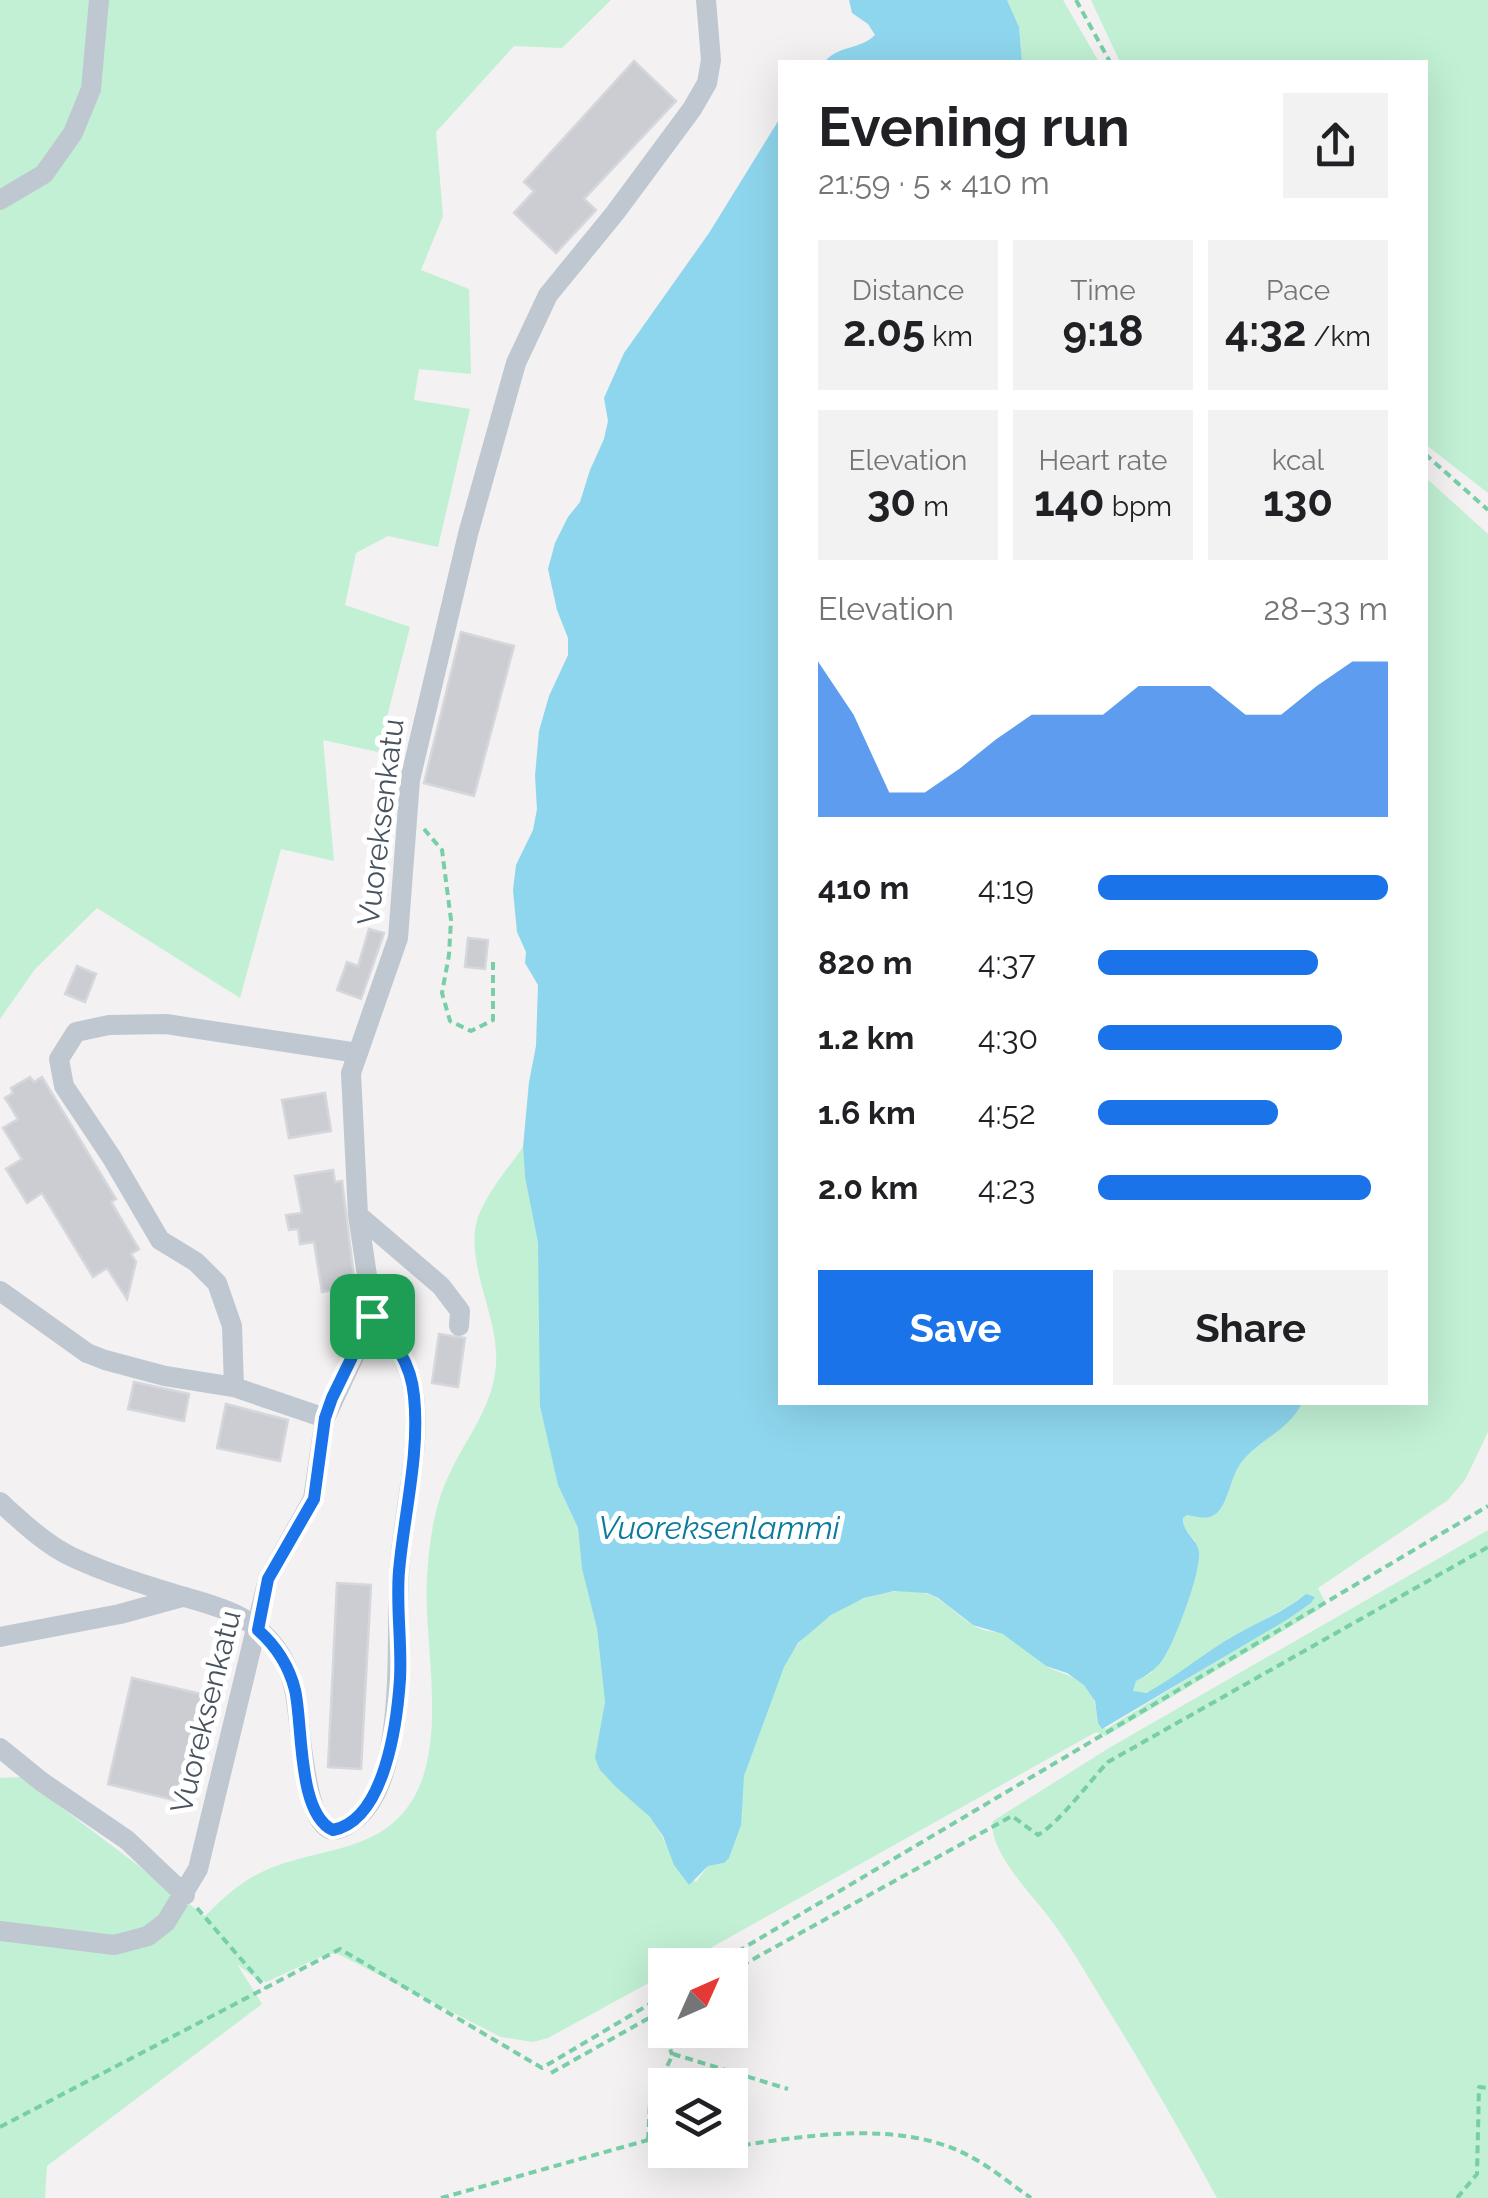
<!DOCTYPE html>
<html lang="en">
<head>
<meta charset="utf-8">
<style>
  body { margin:0; font-family:Raleway,sans-serif; background:#f2f2f2; color:#202124; height:100vh; display:flex; flex-direction:column; font-size:38px; white-space:nowrap }
  * { box-sizing:border-box; margin:0 }
  p { font-size:32px; color:#757577 }
  .icon { flex:none; width:55px; height:55px; fill:none; stroke:currentColor; stroke-width:2; stroke-linecap:round; stroke-linejoin:round }
  .map { position:relative; flex:1; overflow:hidden }
  .details { position:absolute; left:778px; top:60px; width:650px; height:1345px; display:flex; flex-direction:column; background:#fff; border-radius:0px; box-shadow:0 10px 40px #0002 }
  .details>* { flex:none }
  .needle { width:65px; rotate:45deg }
  .buttons { position:absolute; left:648px; top:1948px; display:grid; gap:20px }
  .buttons a { display:grid; place-items:center; width:100px; height:100px; border-radius:0px; background:#fff; box-shadow:0 10px 40px #0002; font-size:50px }
  .pin { position:absolute; display:grid; place-items:center; width:85px; height:85px; color:#fff; margin:-42px; border-radius:20px; box-shadow:0 5px 15px #0006 }
  .round { display:grid; place-items:center; flex:none; width:105px; height:105px; border-radius:0px; background:#f2f2f2 }
  .overview { display:flex; align-items:center; justify-content:space-between; height:170px; padding:0 40px }
  h1 { font-size:55px; font-weight:700; line-height:75px }
  .metrics { display:grid; grid-template-columns:repeat(3,1fr); gap:15px; height:170px; padding:10px 40px }
  .metrics div { display:grid; align-content:center; border-radius:0px; background:#f2f2f2; text-align:center }
  .metrics b { font-size:42px; font-weight:700 }
  .metrics small { font-size:28px; font-weight:400 }
  .metrics p { font-size:28px }
  .chart { height:280px; padding:20px 40px }
  .chart p { display:flex; justify-content:space-between }
  .chart svg { width:100%; height:180px; margin-top:10px; fill:#1a73e8; opacity:.7 }
  .button { display:flex; gap:20px; margin-top:auto; padding:20px 40px }
  .button a { flex:1; height:115px; border-radius:0px; background:#1a73e8; color:#fff; font-size:40px; font-weight:700; line-height:115px; text-align:center }
  .button a+a { background:#f2f2f2; color:#202124 }
  ul { padding:0 40px; list-style:none; font-size:32px }
  li { display:grid; grid-template-columns:160px 120px 1fr; align-items:center; height:75px }
  li i { height:25px; border-radius:12px; background:#1a73e8 }
  .map>svg:first-child { display:block }
</style>
</head>
<body>
<div class="map">
<svg width="1488" height="2198" viewBox="0 0 1488 2198">
  <rect width="100%" height="100%" fill="#f3f1f1"/>
  <path fill="#c1f0d4" d="M 0,0 L 611,0 L 562,48 L 514,46 L 436,132 L 443,216 L 421,270 L 469,289 L 471,374 L 419,369 L 414,400 L 470,409 L 438,547 L 388,536 L 356,553 L 345,605 L 410,627 L 378,752 L 323,740 L 334,861 L 281,849 L 240,998 L 97,908 L 35,969 L 0,1019 Z
    M 1007,0 L 1063,0 L 1099,62 L 1022,62 L 1019,27 Z
    M 1091,0 L 1488,0 L 1488,493 L 1425,444 L 1425,62 L 1120,62 Z
    M 1425,477 L 1488,534 L 1488,1432 L 1465,1480 L 1448,1500 L 1318,1588 L 1325,1602 L 1320,1609 L 1106,1736 L 1096,1732 L 680,1965 L 665,1965 L 665,1974 L 548,2038 L 533,2042 L 501,2037 L 336,1953 L 325,1955 L 266,1982 L 255,1978 L 237,1964 L 262,2004 L 47,2166 L 45,2198 L 0,2198 L 0,1778 L 21,1777 L 205,1916 C 220,1901 238,1884 258,1874 C 307,1848 371,1856 407,1808 C 451,1750 423,1645 427,1578 C 429,1543 434,1506 449,1475 C 466,1438 493,1407 496,1365 C 500,1314 459,1256 481,1210 C 492,1187 509,1167 523,1147 L 525,1177 L 538,1243 L 558,1485 L 578,1528 L 582,1569 L 597,1629 L 605,1702 L 600,1770 C 616,1787 638,1800 651,1819 C 671,1846 666,1859 696,1882 L 708,1866 L 724,1863 C 743,1836 736,1807 744,1776 C 753,1744 779,1664 800,1642 C 828,1610 873,1588 915,1591 C 944,1594 956,1619 981,1629 C 988,1632 996,1631 1003,1634 C 1020,1642 1031,1657 1046,1666 C 1060,1674 1075,1675 1086,1687 C 1096,1697 1096,1710 1098,1723 L 1106,1729 L 1311,1603 L 1306,1594 C 1281,1613 1252,1624 1225,1641 C 1201,1656 1166,1689 1139,1694 L 1133,1691 L 1136,1681 L 1151,1673 L 1167,1653 L 1195,1541 L 1184,1528 L 1183,1518 L 1187,1515 C 1198,1517 1208,1521 1217,1513 C 1229,1501 1230,1478 1241,1463 C 1259,1439 1289,1431 1302,1403 L 1425,1402 Z
    M 1488,1530 L 1488,2198 L 1217,2198 C 1181,2132 1144,2067 1104,2003 C 1084,1970 1065,1936 1040,1906 C 1024,1887 988,1846 993,1821 L 1109,1748 Z"/>
  <path fill="#8ed6ed" d="M 849,0 L 1007,0 L 1019,27 L 1022,62 L 824,62 C 841,44 860,50 875,35 L 868,24 L 852,13 Z
    M 780,118 L 780,1402 L 1302,1403 C 1289,1431 1259,1439 1241,1463 C 1230,1478 1229,1501 1217,1513 C 1208,1521 1198,1517 1187,1515 L 1183,1518 C 1182,1533 1197,1538 1199,1552 C 1201,1572 1176,1638 1165,1656 C 1158,1668 1148,1675 1136,1681 L 1133,1691 L 1146,1693 C 1174,1678 1198,1658 1225,1641 C 1251,1624 1282,1614 1306,1594 L 1315,1597 L 1311,1603 L 1288,1619 L 1102,1729 L 1098,1723 L 1095,1701 L 1084,1685 L 1067,1673 L 1046,1666 L 1003,1634 L 973,1625 L 938,1598 L 927,1593 L 894,1591 L 864,1598 L 831,1615 L 798,1643 L 784,1667 L 744,1776 L 741,1825 L 729,1858 L 724,1863 L 708,1866 L 689,1885 L 674,1865 L 663,1836 L 649,1816 L 616,1787 L 600,1770 L 595,1758 L 605,1702 L 597,1629 L 582,1569 L 578,1528 L 558,1485 L 540,1406 L 538,1243 L 525,1177 L 523,1147 L 529,1082 L 536,1046 L 538,985 L 525,963 L 526,952 L 517,932 L 513,890 L 516,865 L 533,830 L 537,809 L 535,776 L 539,731 L 549,696 L 568,655 L 568,638 L 557,610 L 548,569 L 555,543 L 568,517 L 580,502 L 590,470 L 604,439 L 608,421 L 604,398 L 624,353 L 709,233 Z"/>
  <path fill="#cbcdd3" stroke="#d5d7dc" stroke-width="2.5" d="M 634,61 L 676,101 L 584,199 L 596,210 L 556,253 L 514,213 L 534,191 L 524,182 Z
    M 461,632 L 514,646 L 474,796 L 424,783 Z
    M 369,929 L 384,933 L 361,999 L 337,990 L 347,962 L 358,966 Z
    M 468,938 L 488,940 L 485,969 L 465,967 Z
    M 77,966 L 96,974 L 85,1002 L 65,994 Z
    M 30,1077 L 34,1082 L 42,1077 L 116,1199 L 111,1202 L 139,1249 L 131,1254 L 136,1262 L 127,1299 L 107,1268 L 93,1277 L 42,1193 L 27,1203 L 6,1169 L 22,1159 L 3,1128 L 18,1119 L 5,1098 L 13,1093 L 11,1088 Z
    M 325,1093 L 331,1131 L 289,1138 L 282,1100 Z
    M 333,1170 L 335,1182 L 342,1181 L 355,1286 L 322,1292 L 314,1242 L 300,1244 L 298,1229 L 289,1230 L 286,1215 L 302,1213 L 295,1176 Z
    M 439,1334 L 465,1338 L 458,1387 L 432,1383 Z
    M 134,1382 L 189,1394 L 184,1421 L 128,1409 Z
    M 226,1404 L 288,1420 L 280,1461 L 217,1448 Z
    M 337,1583 L 371,1585 L 361,1769 L 328,1767 Z
    M 132,1678 L 214,1697 L 190,1804 L 108,1784 Z"/>
  <g fill="none" stroke-linecap="round" stroke-linejoin="round">
    <path stroke="#78cea7" stroke-width="4" stroke-dasharray="8 5" stroke-linecap="butt" d="M 1076,0 L 1110,62
      M 1425,454 L 1488,510
      M 424,829 L 442,850 L 451,920 L 449,955 L 442,993 L 450,1021 L 471,1031 L 493,1020 L 493,958
      M 197,1908 L 266,1988
      M 715,1965 L 1488,1506
      M 730,1972 L 1012,1816 L 1038,1835 C 1061,1821 1088,1783 1108,1762 L 1488,1547
      M 659,2012 L 672,2055
      M 551,2073 L 665,2009
      M 0,2127 L 340,1949 L 542,2068 L 665,1995
      M 648,2140 L 650,2102 L 673,2054 L 788,2089
      M 730,2147 C 806,2136 903,2118 973,2158 C 993,2169 1012,2185 1031,2198
      M 702,2150 L 712,2150
      M 441,2198 L 648,2140 L 665,2143
      M 1457,2198 L 1477,2174 L 1479,2087 L 1488,2088"/>
    <path stroke="#bfc8d0" stroke-width="20" d="M 0,200 L 44,174 L 73,133 L 91,89 L 99,0
      M 358,1215 L 441,1286 L 460,1311 L 459,1326
      M 0,1291 L 87,1353 L 105,1360 L 165,1376 L 234,1387 L 325,1418
      M 234,1387 L 232,1326 L 217,1283 L 196,1262 L 160,1240 L 112,1158 L 64,1086 L 59,1059 L 76,1032 L 109,1025 L 166,1024 L 358,1053
      M 0,1502 C 21,1521 46,1545 72,1557 C 106,1573 142,1584 178,1595 C 216,1606 250,1613 276,1648 C 284,1659 291,1675 294,1689 C 301,1714 302,1826 333,1830 C 340,1830 348,1825 353,1821 C 409,1782 395,1636 399,1575 C 402,1516 421,1454 414,1395 C 410,1361 393,1341 373,1316
      M 0,1637 L 120,1614 L 182,1597
      M 0,1748 L 42,1782 L 127,1840 L 185,1895
      M 0,1931 L 114,1945 L 148,1936 L 166,1922 L 198,1869 L 268,1579 L 313,1499 L 325,1418 L 373,1316 L 358,1215 L 351,1073 L 398,938 L 410,780 L 468,534 L 516,363 L 548,295 L 615,213 L 692,109 L 707,83 L 711,60 L 706,0"/>
  </g>
  <g fill="none" stroke-linecap="round" stroke-linejoin="round">
    <defs>
      <path id="route" d="M 372,1316 C 394,1341 411,1362 414,1396 C 420,1454 404,1514 399,1571 C 396,1607 402,1643 400,1679 C 397,1723 385,1820 333,1830 C 297,1814 303,1724 295,1690 C 289,1666 276,1646 258,1630 L 268,1579 L 314,1499 L 325,1418 L 332,1398 Z"/>
    </defs>
    <use href="#route" stroke="#fff" stroke-width="20"/>
    <use href="#route" stroke="#1a73e8" stroke-width="12"/>
  </g>
  <g text-anchor="middle" stroke-width="10" stroke-linejoin="round" paint-order="stroke">
    <g font-size="30" fill="#49545f" stroke="#fff">
      <text transform="translate(381 822) rotate(-83)" y="10">Vuoreksenkatu</text>
      <text transform="translate(206 1712) rotate(-76)" y="10">Vuoreksenkatu</text>
    </g>
    <g font-size="32" font-style="italic" fill="#0c7b9e" stroke="#fff">
      <text x="719" y="1539">Vuoreksenlammi</text>
    </g>
  </g>
</svg>
<div class="buttons">
<a><svg class="needle" viewBox="-14 -14 28 28"><path d="M0-13l5 13h-10z" fill="#e53935"/><path d="M0 13l5-13h-10z" fill="#757577"/></svg></a>
<a><svg class="icon" aria-label="layers" viewBox="0 0 24 24"><path d="M12 4l9 5-9 5-9-5zM3 14l9 5 9-5"/></svg></a>
</div>
<div class="pin" style="left:372px;top:1316px;background:#1e9e55"><svg class="icon" aria-label="arrive" viewBox="0 0 24 24"><path d="M6 21V4h12l-3 4 3 4H6"/></svg></div>
<section class="details">
<div class="overview"><div><h1>Evening run</h1><p>21:59 · 5 × 410 m</p></div><a class="round"><svg class="icon" aria-label="share" viewBox="0 0 24 24"><path d="M12 15V3M7 8l5-5 5 5M5 13v7h14v-7"/></svg></a></div>
<div class="metrics">
<div><p>Distance</p><b>2.05<small> km</small></b></div>
<div><p>Time</p><b>9:18</b></div>
<div><p>Pace</p><b>4:32<small> /km</small></b></div>
</div>
<div class="metrics">
<div><p>Elevation</p><b>30<small> m</small></b></div>
<div><p>Heart rate</p><b>140<small> bpm</small></b></div>
<div><p>kcal</p><b>130</b></div>
</div>
<div class="chart"><p><span>Elevation</span>28–33 m</p>
<svg viewBox="0 0 160 44" preserveAspectRatio="none"><path d="M0 44V6L10 19L20 38L30 38L40 32L50 25L60 19L70 19L80 19L90 12L100 12L110 12L120 19L130 19L140 12L150 6L160 6V44z"/></svg>
</div>
<ul>
<li><b>410 m</b>4:19<i style="width:100%"></i></li>
<li><b>820 m</b>4:37<i style="width:76%"></i></li>
<li><b>1.2 km</b>4:30<i style="width:84%"></i></li>
<li><b>1.6 km</b>4:52<i style="width:62%"></i></li>
<li><b>2.0 km</b>4:23<i style="width:94%"></i></li>
</ul>
<div class="button"><a>Save</a><a>Share</a></div>
</section>
</div>
</body>
</html>
